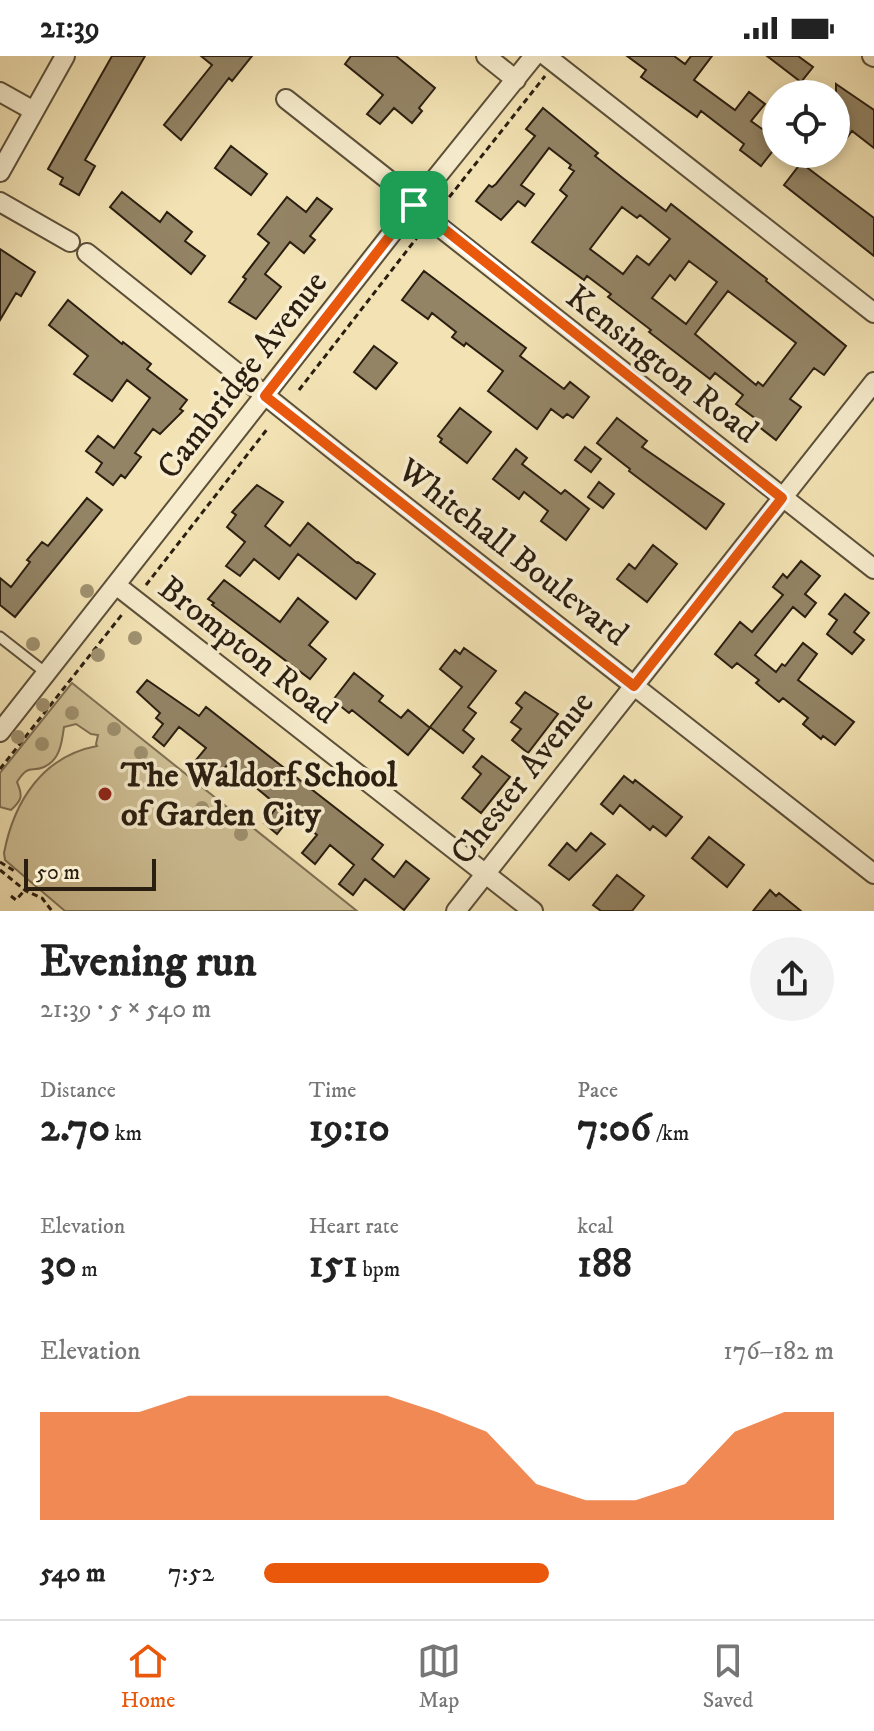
<!DOCTYPE html>
<html lang="en">
<head>
<meta charset="utf-8">
<style>
  body { margin:0; font-family:"IM FELL DW Pica",serif; background:#f2f2f2; color:#222; height:100vh; display:flex; flex-direction:column; font-size:30px; white-space:nowrap }
  * { box-sizing:border-box; margin:0 }
  p { font-size:26px; color:#767676 }
  .icon { flex:none; width:44px; height:44px; fill:none; stroke:currentColor; stroke-width:2; stroke-linecap:round; stroke-linejoin:round }
  .map { position:relative; height:855px; overflow:hidden }
  .details { display:flex; flex-direction:column; background:#fff; flex:1 }
  .details>* { flex:none }
  .buttons { position:absolute; left:762px; top:24px; display:grid; gap:16px }
  .buttons a { display:grid; place-items:center; width:88px; height:88px; border-radius:50%; background:#fff; box-shadow:0 4px 12px #0003; font-size:40px }
  .scale { position:absolute; left:24px; bottom:20px; width:132px; box-sizing:border-box; padding-left:8px; border:4px solid #2a1e10; border-top:0; font-size:22px; line-height:28px; white-space:nowrap; color:#2a1e10; -webkit-text-stroke:6px #f7edce; paint-order:stroke }
  .pin { position:absolute; display:grid; place-items:center; width:68px; height:68px; color:#fff; margin:-34px; border-radius:16px; box-shadow:0 4px 12px #0006 }
  .round { display:grid; place-items:center; flex:none; width:84px; height:84px; border-radius:42px; background:#f2f2f2 }
  .headline { display:flex; align-items:center; justify-content:space-between; height:136px; padding:0 40px }
  h1 { font-size:44px; font-weight:700; line-height:60px }
  .stats { display:grid; grid-template-columns:repeat(3,1fr); gap:12px; height:136px; padding:8px 40px }
  .stats div { display:grid; align-content:center }
  .stats b { font-size:40px; font-weight:700 }
  .stats small { font-size:22px; font-weight:400 }
  .stats p { font-size:22px }
  .chart { height:224px; padding:16px 40px }
  .chart p { display:flex; justify-content:space-between }
  .chart svg { width:100%; height:144px; margin-top:8px; fill:#ea580c; opacity:.7 }
  ul { padding:0 40px; list-style:none; font-size:26px }
  li { display:grid; grid-template-columns:128px 96px 1fr; align-items:center; height:60px }
  li i { height:20px; border-radius:10px; background:#ea580c }
  .status { display:flex; justify-content:space-between; align-items:center; height:56px; padding:0 40px; background:#fff; direction:ltr }
  .status svg { height:22px; fill:currentColor }
  .dock { display:flex; justify-content:space-around; align-items:center; height:112px; border-top:2px solid #e0e0e0; background:#fff; font-size:22px; color:#767676 }
  .dock a { display:grid; justify-items:center; gap:4px }
  .dock .current { color:#ea580c }
  .map>svg:first-child { display:block }
</style>
</head>
<body>
<div class="status"><b>21:39</b><svg viewBox="0 0 49 12"><path d="M0 12V9h3v3zM5 12V6h3v6zM10 12V3h3v9zM15 12V0h3v12zM26 1h20v11H26zM47 4h2v5h-2z"/></svg></div>
<div class="map">
<svg width="874" height="855" viewBox="0 0 874 855">
  <rect width="100%" height="100%" fill="#f3e3b4"/>
  <filter id="stains"><feTurbulence type="fractalNoise" baseFrequency=".0025" numOctaves="4"/><feColorMatrix values="0 0 0 0 .2 0 0 0 0 .09 0 0 0 0 .02 0 0 0 .5 -.17"/></filter>
  <radialGradient id="worn" r=".72"><stop offset=".6" stop-color="#630" stop-opacity="0"/><stop offset="1" stop-color="#630" stop-opacity=".3"/></radialGradient>
  <path fill="#d1c298" stroke="#7e7054" stroke-width="2" d="M 72,627 L 357,855 L 65,855 L 5,804 L 4,797 C 14,745 43,700 97,690 L 96,688 L 98,679 L 91,678 L 76,668 L 64,671 C 62,686 60,704 44,711 C 31,717 29,707 17,726 C 23,740 22,744 11,754 L 0,751 L 0,717 Z"/>
  <path fill="#938465" stroke="#2a1e10" stroke-width="2" fill-rule="evenodd" d="M 112,0 L 145,0 L 85,104 L 95,110 L 79,139 L 60,128 L 63,122 L 48,113 Z
    M 201,0 L 252,0 L 232,25 L 229,22 L 181,84 L 164,69 L 212,9 Z
    M 351,0 L 396,0 L 435,32 L 419,52 L 422,55 L 412,67 L 394,52 L 380,68 L 367,58 L 383,39 L 345,8 Z
    M 627,0 L 674,0 L 685,8 L 691,0 L 712,0 L 694,24 L 735,54 L 749,36 L 765,48 L 751,65 L 776,83 L 776,91 L 761,110 L 740,94 L 744,88 L 701,55 L 697,61 L 641,21 L 646,14 Z
    M 767,0 L 798,0 L 813,11 L 801,26 Z
    M 836,28 L 874,54 L 874,92 L 852,75 L 836,96 Z
    M 543,52 L 598,97 L 595,100 L 624,123 L 666,155 L 671,148 L 767,223 L 766,225 L 846,290 L 824,319 L 814,312 L 790,343 L 801,351 L 776,384 L 758,370 L 760,366 L 736,348 L 743,339 L 715,317 L 710,323 L 649,276 L 651,274 L 608,241 L 611,238 L 587,220 L 584,224 L 532,186 L 567,140 L 560,134 L 574,115 L 569,112 L 571,109 L 549,92 L 521,129 L 534,138 L 525,150 L 518,145 L 501,164 L 476,145 L 489,129 L 492,131 L 496,128 L 535,80 L 526,73 ZM 622,151 L 637,162 L 640,159 L 670,183 L 649,209 L 637,200 L 623,218 L 590,193 ZM 689,205 L 717,226 L 686,268 L 652,242 L 670,219 L 675,224 ZM 728,235 L 796,287 L 763,330 L 758,326 L 756,329 L 695,278 Z
    M 231,90 L 267,118 L 251,139 L 215,112 Z
    M 801,107 L 874,162 L 874,200 L 784,129 Z
    M 122,136 L 160,166 L 167,156 L 192,176 L 185,185 L 205,200 L 191,218 L 110,151 Z
    M 287,141 L 306,156 L 317,142 L 332,153 L 310,180 L 315,184 L 304,197 L 290,186 L 265,218 L 281,231 L 256,263 L 229,246 L 246,223 L 243,221 L 269,187 L 258,178 Z
    M 0,193 L 35,216 L 21,240 L 16,237 L 0,264 Z
    M 424,215 L 526,292 L 520,300 L 564,333 L 570,326 L 589,341 L 573,362 L 567,358 L 563,362 L 551,353 L 537,373 L 488,335 L 503,315 L 466,287 L 464,290 L 452,281 L 456,276 L 432,257 L 428,263 L 402,244 Z
    M 68,244 L 122,288 L 123,286 L 151,308 L 147,313 L 187,344 L 180,353 L 183,355 L 160,378 L 153,373 L 135,397 L 141,401 L 125,422 L 121,419 L 113,429 L 96,416 L 102,407 L 86,395 L 98,380 L 114,392 L 150,342 L 127,324 L 112,345 L 74,318 L 88,300 L 49,269 Z
    M 374,290 L 397,307 L 376,333 L 354,316 Z
    M 460,352 L 491,376 L 467,407 L 440,386 L 442,383 L 438,380 Z
    M 617,362 L 647,385 L 642,391 L 724,448 L 706,473 L 629,415 L 630,413 L 597,387 Z
    M 585,391 L 601,403 L 591,416 L 575,404 Z
    M 516,393 L 527,402 L 522,408 L 561,438 L 565,434 L 589,453 L 566,484 L 541,465 L 548,455 L 524,436 L 519,443 L 493,423 Z
    M 599,426 L 614,438 L 603,452 L 588,441 Z
    M 257,429 L 283,446 L 265,470 L 290,490 L 308,467 L 357,507 L 358,506 L 375,518 L 356,543 L 298,498 L 279,523 L 254,503 L 240,520 L 226,510 L 245,486 L 227,471 L 236,459 L 232,456 Z
    M 87,442 L 102,454 L 15,561 L 0,549 L 0,522 L 11,531 L 30,506 L 27,504 L 42,486 L 48,490 Z
    M 653,489 L 677,508 L 647,546 L 617,523 L 629,508 L 635,513 Z
    M 801,505 L 820,520 L 805,538 L 816,547 L 805,561 L 793,551 L 755,599 L 776,616 L 782,608 L 785,610 L 803,587 L 817,598 L 798,624 L 854,666 L 835,689 L 823,680 L 821,683 L 803,668 L 808,662 L 783,642 L 779,646 L 756,627 L 759,624 L 737,607 L 732,612 L 715,598 L 740,566 L 752,576 L 783,539 L 773,531 L 783,518 L 787,522 Z
    M 224,524 L 280,566 L 298,542 L 328,566 L 309,589 L 326,603 L 310,623 L 212,549 L 214,547 L 208,543 Z
    M 845,538 L 869,557 L 854,576 L 864,584 L 852,598 L 827,578 L 837,564 L 829,558 Z
    M 464,592 L 496,615 L 468,651 L 476,657 L 463,674 L 474,683 L 463,697 L 430,671 L 462,631 L 440,613 L 455,594 L 460,598 Z
    M 354,617 L 383,640 L 379,645 L 401,662 L 408,654 L 430,672 L 408,699 L 352,654 L 349,657 L 333,644 Z
    M 147,624 L 199,660 L 206,651 L 383,789 L 372,803 L 394,821 L 406,805 L 429,823 L 404,854 L 365,823 L 353,839 L 339,828 L 354,809 L 330,789 L 315,808 L 302,797 L 317,779 L 292,759 L 277,778 L 264,767 L 278,750 L 228,708 L 212,727 L 191,710 L 206,692 L 179,671 L 164,690 L 153,681 L 163,668 L 156,662 L 160,657 L 137,636 Z
    M 525,636 L 558,658 L 528,697 L 512,684 L 521,673 L 511,666 L 522,652 L 516,647 Z
    M 482,700 L 510,721 L 481,757 L 462,742 L 481,718 L 473,711 Z
    M 624,720 L 633,727 L 635,724 L 682,761 L 666,780 L 653,770 L 650,774 L 620,749 L 613,758 L 601,748 Z
    M 591,777 L 605,788 L 569,824 L 549,809 L 567,787 L 576,795 Z
    M 709,781 L 744,809 L 727,831 L 692,802 Z
    M 617,819 L 644,840 L 632,855 L 601,855 L 593,849 Z
    M 770,834 L 776,840 L 779,837 L 801,855 L 753,855 Z"/>
  <g fill="none" stroke-linecap="round" stroke-linejoin="round">
    <defs>
      <path id="lane" d="M 0,581 L 46,617"/>
      <path id="street" d="M 486,0 L 516,24
        M 546,0 L 874,257
        M 872,0 L 874,1
        M 0,36 L 34,55
        M 286,43 L 391,126 L 427,161 L 874,513
        M 0,116 L 65,0
        M 0,146 L 70,186
        M 87,197 L 336,396 L 874,818
        M 116,529 L 533,855
        M 0,676 L 414,149 L 534,0
        M 456,855 L 874,326"/>
    </defs>
    <use href="#lane" stroke="#5c4f39" stroke-width="13"/>
    <use href="#street" stroke="#5c4f39" stroke-width="22"/>
    <path stroke="#2a1e10" stroke-width="3" stroke-dasharray="6 4" stroke-linecap="butt" d="M 443,149 L 545,20
      M 299,334 L 419,179
      M 146,529 L 268,372
      M 0,713 L 124,556
      M 0,806 L 16,816
      M 0,814 L 26,835 L 42,842 L 52,855
      M 11,840 L 16,844 L 25,834"/>
    <use href="#lane" stroke="#f7edce" stroke-width="9"/>
    <use href="#street" stroke="#f7edce" stroke-width="18"/>
  </g>
  <g fill="#a09270">
    <circle cx="87" cy="535" r="7"/>
    <circle cx="135" cy="582" r="7"/>
    <circle cx="33" cy="588" r="7"/>
    <circle cx="98" cy="599" r="7"/>
    <circle cx="43" cy="649" r="7"/>
    <circle cx="72" cy="657" r="7"/>
    <circle cx="114" cy="673" r="7"/>
    <circle cx="18" cy="681" r="7"/>
    <circle cx="42" cy="688" r="7"/>
    <circle cx="141" cy="697" r="7"/>
    <circle cx="202" cy="752" r="7"/>
    <circle cx="241" cy="778" r="7"/>
  </g>
  <g fill="none" stroke-linecap="round" stroke-linejoin="round">
    <defs>
      <path id="route" d="M 414,149 L 782,442 L 634,630 L 265,340 Z"/>
    </defs>
    <use href="#route" stroke="#fff" stroke-width="16"/>
    <use href="#route" stroke="#ea580c" stroke-width="10"/>
  </g>
  <circle fill="#8f2418" stroke="#f7edce" stroke-width="3" cx="105" cy="738" r="8"/>
  <g text-anchor="middle" stroke-width="7" stroke-linejoin="round" paint-order="stroke">
    <g font-size="34" fill="#2a1e10" stroke="#f7edce">
      <text transform="translate(663 307) rotate(38)" y="12">Kensington Road</text>
      <text transform="translate(241 318) rotate(-52)" y="12">Cambridge Avenue</text>
      <text transform="translate(514 495) rotate(38)" y="12">Whitehall Boulevard</text>
      <text transform="translate(249 593) rotate(38)" y="12">Brompton Road</text>
      <text transform="translate(521 721) rotate(-52)" y="12">Chester Avenue</text>
    </g>
    <g font-size="34" font-weight="bold" fill="#2a1e10" stroke="#f7edce" text-anchor="start">
      <text x="121" y="730">The Waldorf School<tspan x="121" dy="39">of Garden City</tspan></text>
    </g>
  </g>
  <rect width="100%" height="100%" filter="url(#stains)"/>
  <rect width="100%" height="100%" fill="url(#worn)"/>
</svg>
<div class="buttons">
<a><svg class="icon" aria-label="locate" viewBox="0 0 24 24"><circle cx="12" cy="12" r="6"/><path d="M12 2v4M12 18v4M2 12h4M18 12h4"/></svg></a>
</div>
<div class="scale">50 m</div>
<div class="pin" style="left:414px;top:149px;background:#1e9e55"><svg class="icon" aria-label="arrive" viewBox="0 0 24 24"><path d="M6 21V4h12l-3 4 3 4H6"/></svg></div>
</div>
<section class="details">
<div class="headline"><div><h1>Evening run</h1><p>21:39 · 5 × 540 m</p></div><a class="round"><svg class="icon" aria-label="share" viewBox="0 0 24 24"><path d="M12 15V3M7 8l5-5 5 5M5 13v7h14v-7"/></svg></a></div>
<div class="stats">
<div><p>Distance</p><b>2.70<small> km</small></b></div>
<div><p>Time</p><b>19:10</b></div>
<div><p>Pace</p><b>7:06<small> /km</small></b></div>
</div>
<div class="stats">
<div><p>Elevation</p><b>30<small> m</small></b></div>
<div><p>Heart rate</p><b>151<small> bpm</small></b></div>
<div><p>kcal</p><b>188</b></div>
</div>
<div class="chart"><p><span>Elevation</span>176–182 m</p>
<svg viewBox="0 0 160 44" preserveAspectRatio="none"><path d="M0 44V11L10 11L20 11L30 6L40 6L50 6L60 6L70 6L80 11L90 17L100 33L110 38L120 38L130 33L140 17L150 11L160 11V44z"/></svg>
</div>
<ul>
<li><b>540 m</b>7:52<i style="width:50%"></i></li>
</ul>
</section>
<nav class="dock">
<a class="current"><svg class="icon" aria-label="home" viewBox="0 0 24 24"><path d="M3 11l9-7 9 7M6 9v11h12V9"/></svg>Home</a>
<a><svg class="icon" aria-label="map" viewBox="0 0 24 24"><path d="M3 6l6-2 6 2 6-2v14l-6 2-6-2-6 2zM9 4v14M15 6v14"/></svg>Map</a>
<a><svg class="icon" aria-label="saved" viewBox="0 0 24 24"><path d="M7 4h10v16l-5-4-5 4z"/></svg>Saved</a>
</nav>
</body>
</html>
